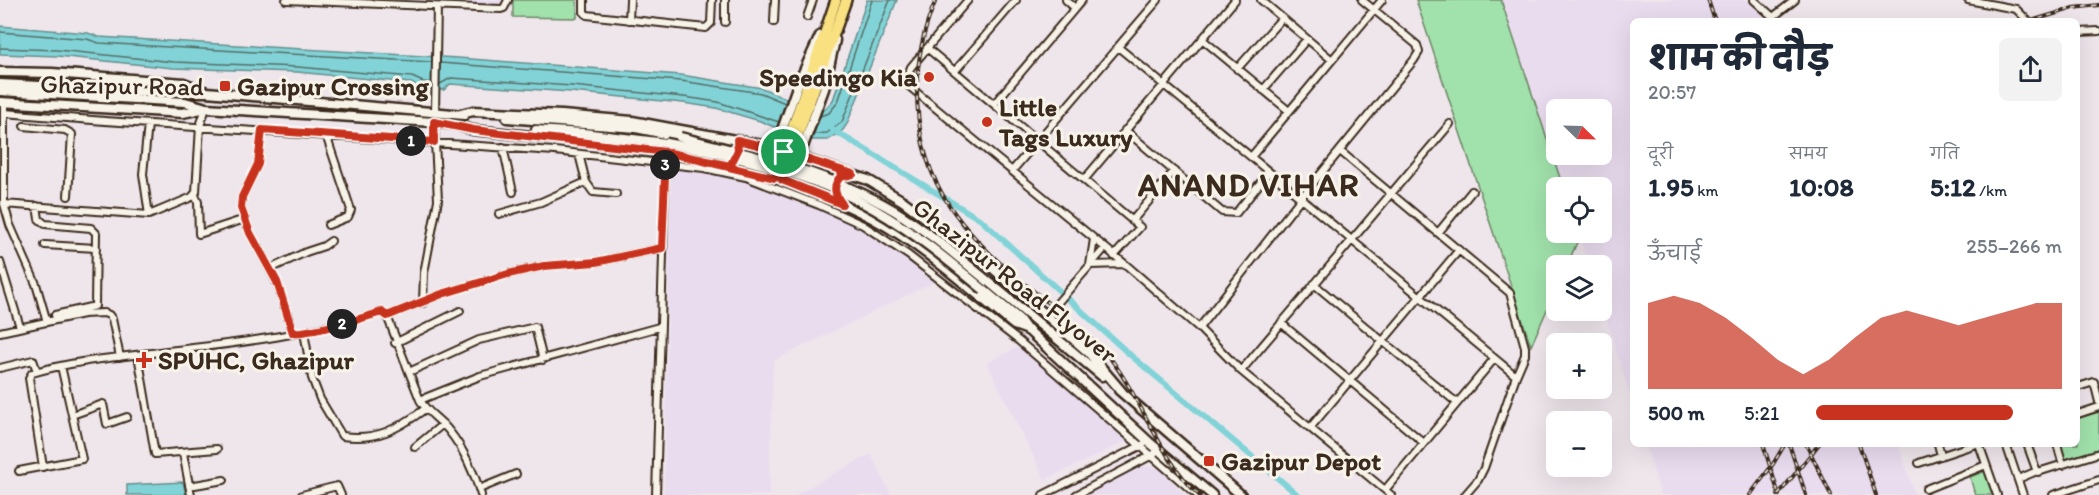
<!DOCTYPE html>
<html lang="hi">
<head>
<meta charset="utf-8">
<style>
  body { margin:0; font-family:Itim,"Playpen Sans Deva",sans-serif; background:#f2f2f3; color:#1f2937; height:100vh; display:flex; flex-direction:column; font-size:22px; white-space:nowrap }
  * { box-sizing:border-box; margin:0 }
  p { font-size:20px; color:#747a83 }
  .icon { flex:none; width:33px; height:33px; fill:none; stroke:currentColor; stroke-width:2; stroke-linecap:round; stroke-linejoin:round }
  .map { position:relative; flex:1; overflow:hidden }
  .details { position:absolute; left:1630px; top:18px; width:450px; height:429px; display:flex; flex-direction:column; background:#fff; border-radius:9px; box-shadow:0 6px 24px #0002 }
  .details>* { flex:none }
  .needle { width:39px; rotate:113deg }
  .controls { position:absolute; left:1546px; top:99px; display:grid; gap:12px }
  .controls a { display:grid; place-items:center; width:66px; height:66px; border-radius:9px; background:#fff; box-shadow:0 6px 24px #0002; font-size:30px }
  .pin { position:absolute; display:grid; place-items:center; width:51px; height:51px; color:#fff; margin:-26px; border:3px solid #fff; border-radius:50%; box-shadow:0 2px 6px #0007 }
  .km { position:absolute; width:30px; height:30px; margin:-15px; border-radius:50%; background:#222; color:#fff; font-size:16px; line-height:30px; text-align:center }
  .round { display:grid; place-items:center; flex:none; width:63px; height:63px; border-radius:9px; background:#f2f2f3 }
  .headline { display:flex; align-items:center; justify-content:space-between; height:102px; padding:0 18px }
  h1 { font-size:33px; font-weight:800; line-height:45px }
  .metrics { display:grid; grid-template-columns:repeat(3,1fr); gap:9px; height:102px; padding:6px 18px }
  .metrics div { display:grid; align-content:center }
  .metrics b { font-size:26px; font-weight:800 }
  .metrics small { font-size:16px; font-weight:400 }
  .metrics p { font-size:16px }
  .chart { height:168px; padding:12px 18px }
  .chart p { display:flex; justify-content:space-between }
  .chart svg { width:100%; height:108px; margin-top:6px; fill:#c8321e; opacity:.7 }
  ul { padding:0 18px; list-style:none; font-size:20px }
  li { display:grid; grid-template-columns:96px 72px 1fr; align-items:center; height:45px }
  li i { height:15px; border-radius:8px; background:#c8321e }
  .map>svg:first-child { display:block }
</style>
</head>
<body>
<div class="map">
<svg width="2099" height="495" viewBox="0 0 2099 495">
  <rect width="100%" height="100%" fill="#efe6ec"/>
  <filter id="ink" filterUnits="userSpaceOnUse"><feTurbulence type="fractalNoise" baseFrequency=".0167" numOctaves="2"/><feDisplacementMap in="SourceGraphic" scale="12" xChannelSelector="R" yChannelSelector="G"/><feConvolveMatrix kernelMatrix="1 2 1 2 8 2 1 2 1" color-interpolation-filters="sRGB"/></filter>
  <g filter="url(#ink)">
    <path fill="#e9dcef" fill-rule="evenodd" d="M 393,0 L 502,0 L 502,5 Z
      M 1501,0 L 1756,0 L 1763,21 L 1634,21 L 1633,406 L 1602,303 L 1602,266 L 1589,265 L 1578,233 L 1602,232 L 1602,188 L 1563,187 ZM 1557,110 L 1602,110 L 1602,154 L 1557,154 Z
      M 671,167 L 736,177 L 781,190 L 801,203 L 807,201 L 867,231 L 918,265 L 934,282 L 773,361 L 769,495 L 664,495 Z
      M 1021,345 L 1127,435 L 1127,441 L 1045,480 L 987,363 Z
      M 1645,444 L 1898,444 L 1915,495 L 1661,495 Z
      M 871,454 L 891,495 L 794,495 Z
      M 1141,466 L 1160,468 L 1185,495 L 1078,495 Z"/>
    <path fill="#a1e2ac" stroke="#6e8665" stroke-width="1.5" d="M 513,0 L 577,0 L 577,18 L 513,17 Z
      M 1416,0 L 1501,0 L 1563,187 L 1557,188 L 1557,232 L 1578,233 L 1579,238 L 1567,265 L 1557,266 L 1557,287 L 1531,346 Z
      M 2099,412 L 2099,449 L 2063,460 L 2058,444 L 2078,444 L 2078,418 Z
      M 1988,470 L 1995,495 L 1975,495 L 1970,477 Z"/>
    <path fill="#81d3d7" stroke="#658f8d" stroke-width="1.5" d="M 867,0 L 897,0 L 847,124 L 843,130 L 828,140 L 805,140 L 760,121 L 716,108 L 683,103 L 571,92 L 450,84 L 444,90 L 421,88 L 411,83 L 297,72 L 173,68 L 57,56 L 0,54 L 0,26 L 88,33 L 99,37 L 458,58 L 681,75 L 762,88 L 816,111 L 825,109 L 833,100 Z
      M 183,482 L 186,495 L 127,495 L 127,485 Z"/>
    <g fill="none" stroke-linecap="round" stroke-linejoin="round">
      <path stroke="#576e68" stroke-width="1.5" d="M 0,32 L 87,39 L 99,43 L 431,62
        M 0,48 L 57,50 L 174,62 L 298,67 L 412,77 L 423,82 L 431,83
        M 440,63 L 681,81 L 761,93 L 785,103
        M 440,84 L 451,78 L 572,86 L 684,97 L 718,102 L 779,122
        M 820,116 L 829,113 L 838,102 L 872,0
        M 814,134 L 827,133 L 842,122 L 890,0"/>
      <path stroke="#81d3d7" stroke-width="6" d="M 833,130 L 981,220 L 1128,353 L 1298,495"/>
      <defs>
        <path id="street" d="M 286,0 L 501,9 L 504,8 L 508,0
          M 584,0 L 584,12 L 587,15 L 706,28 L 711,23 L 712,0
          M 968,0 L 911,67 L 906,80 L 910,87 L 1125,264 L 1199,328 L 1241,371 L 1391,495
          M 1066,0 L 1075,8
          M 1261,0 L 1332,60
          M 1754,0 L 1773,17 L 1795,0
          M 1968,0 L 2016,9 L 2028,21
          M 807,17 L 813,0
          M 629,20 L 630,0
          M 725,22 L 725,0
          M 774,22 L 775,0
          M 2078,32 L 2099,31
          M 1202,39 L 1289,111
          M 1118,47 L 1516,376
          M 927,48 L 1140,227 L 1114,256
          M 1237,69 L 1282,18
          M 955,71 L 1016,0
          M 1263,90 L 1307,39
          M 4,102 L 4,204 L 10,225 L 36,284 L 47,322
          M 994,104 L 1082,0
          M 435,112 L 437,7
          M 4,113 L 105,121 L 555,151 L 704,168 L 746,177 L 819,205 L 863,225 L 908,255 L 1019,341 L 1197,495
          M 148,124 L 143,174 L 149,215
          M 24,126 L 65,130 L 72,134 L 68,196
          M 262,130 L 258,164 L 242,197 L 241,208 L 250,233 L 277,283 L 293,333
          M 1125,130 L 1222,212 L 1236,213 L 1269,172
          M 326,135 L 351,210 L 348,217 L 328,225
          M 503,147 L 513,192
          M 1340,151 L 1510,293 L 1525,347 L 1525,355 L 1516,376 L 1484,468 L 1478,480 L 1465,495
          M 1251,157 L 1382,0
          M 1012,171 L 1158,0
          M 1084,180 L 1235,0
          M 586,182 L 593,192 L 616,194
          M 195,195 L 198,202 L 199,234 L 245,219
          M 4,204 L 149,215 L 192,197 L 196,192 L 200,126 L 206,108
          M 37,206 L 39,219 L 45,224 L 91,228 L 96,233 L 95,306 L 55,315
          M 499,214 L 541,202 L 586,182 L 579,154
          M 1132,221 L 1174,171
          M 1438,233 L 1472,191
          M 1094,239 L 1090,265 L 1124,264
          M 45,245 L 96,248
          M 0,262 L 20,327
          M 270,269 L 306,252 L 324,246 L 331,241
          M 1314,284 L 1457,403
          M 423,303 L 424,273 L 438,200 L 434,122
          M 1047,315 L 1105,248
          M 387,316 L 442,294 L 508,274 L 544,266 L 596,262 L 662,248
          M 1281,323 L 1424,443
          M 1199,328 L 1301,198 L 1414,60 L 1419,52 L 1417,45 L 1362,0
          M 0,332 L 83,314 L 104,313 L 109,315 L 112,319 L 120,357
          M 304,332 L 312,378 L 320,399 L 342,436 C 376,441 398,429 425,409
          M 395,343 L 460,311
          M 138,355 L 155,454 L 217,449
          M 0,368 L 33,360 L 37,371
          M 1241,371 L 1450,124
          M 409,372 L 479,340 L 535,327 L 543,360
          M 2078,387 L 2094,382 L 2099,402
          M 420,400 L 480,376 L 659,327
          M 2078,414 L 2099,407
          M 72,415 L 103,404 L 107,424 L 127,417
          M 1310,428 L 1459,250
          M 1938,444 L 1941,456
          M 1979,444 L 1997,495
          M 2006,444 L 2023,495
          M 2027,444 L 2036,469 L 2038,472 L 2099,453
          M 2057,444 L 2063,465
          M 415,447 L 443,424
          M 183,453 L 191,495
          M 1919,463 L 1976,444
          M 43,467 L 29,378 L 32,373 C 76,360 122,357 167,351 C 240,343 313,334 382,312 L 387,316 L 420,400 C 427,413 440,419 449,431 C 463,448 475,474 481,495
          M 19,471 L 82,459 L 61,366
          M 2018,479 L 2037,471
          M 189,486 L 224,480
          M 479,489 L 516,474
          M 1926,489 L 1986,465
          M 1385,490 L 1494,359
          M 302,495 L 337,486 L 341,495
          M 656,495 L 666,152
          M 1043,495 L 1144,444
          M 1076,495 L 1154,454
          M 2053,495 L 2099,480"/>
        <path id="secondary" d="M 0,72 L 52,73 L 184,83 L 207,92 L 464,115
          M 0,84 L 138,91 L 204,92
          M 0,91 L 185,102 L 203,107
          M 0,102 L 183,113 L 206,108 L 434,122 L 463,126
          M 461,114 L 473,111 L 562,115 L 632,121 L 762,145 L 868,180 L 903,201 L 989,265 L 1088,352 L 1122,392
          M 507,118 L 636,128 L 680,137
          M 459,126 L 473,130 C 608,144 750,153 872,218 C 924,246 968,287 1014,325 L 1028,330 L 1149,442 L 1212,495
          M 536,130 L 583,133 L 666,143
          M 769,167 L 798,84 L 820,36
          M 793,174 L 824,89 L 835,40
          M 990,283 L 1102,376
          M 984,290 L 1019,319 L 1027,330
          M 1119,390 L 1241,495"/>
        <path id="primary" d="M 775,178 L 836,0
          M 782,180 L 846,0"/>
      </defs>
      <use href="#street" stroke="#3b2a1e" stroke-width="10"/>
      <use href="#secondary" stroke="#3b2a1e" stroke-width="13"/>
      <use href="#primary" stroke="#3b2a1e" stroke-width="14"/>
      <use href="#street" stroke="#f7f3e8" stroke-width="6"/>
      <use href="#secondary" stroke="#f7f3e8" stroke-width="8"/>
      <use href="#primary" stroke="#f9e181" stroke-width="9"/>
      <defs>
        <path id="rail" d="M 936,0 C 908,64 910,146 949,205 C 963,227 990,255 1010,272 C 1036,293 1062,314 1087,336 C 1094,343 1104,350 1110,358 C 1142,399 1160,459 1199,495
          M 1708,0 L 1715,21
          M 2031,21 L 2074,8 L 2099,5
          M 1763,444 L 1779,495
          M 1789,444 L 1806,495
          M 1806,444 L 1831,495
          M 1859,444 L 1876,495
          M 1750,495 L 1773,464 L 1785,444
          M 1778,495 L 1819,444"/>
      </defs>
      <use href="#rail" stroke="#3b2a1e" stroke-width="4"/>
      <use href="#rail" stroke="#f7f3e8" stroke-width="1.5" stroke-dasharray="4.5" stroke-linecap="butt"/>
      <defs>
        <path id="secondary-bridge" d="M 680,137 C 753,155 829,172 895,211 C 929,232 959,258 990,283
          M 666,143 C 736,156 811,174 874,209 C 914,232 949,261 984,290"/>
      </defs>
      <use href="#secondary-bridge" stroke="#3b2a1e" stroke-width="13" stroke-linecap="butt"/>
      <use href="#secondary-bridge" stroke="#f7f3e8" stroke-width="8"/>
    </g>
  </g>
  <g fill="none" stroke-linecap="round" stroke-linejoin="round" filter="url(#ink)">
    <defs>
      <path id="route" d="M 784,152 L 775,178 L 666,152 L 474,130 L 434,122 L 434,142 L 262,130 L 258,164 L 242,197 L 241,208 L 250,233 L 277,282 L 293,333 C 323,330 353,321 382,312 L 387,316 L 442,294 L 508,274 L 544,266 L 596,262 L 662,248 L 666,152 L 730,166 L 738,150 L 737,140 C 755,144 773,148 791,154 L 782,180 L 842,204 C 835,195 832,187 840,177 L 853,174 L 784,152"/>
    </defs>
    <use href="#route" stroke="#fff" stroke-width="12"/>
    <use href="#route" stroke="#c8321e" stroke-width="8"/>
  </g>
  <g fill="#c8321e" stroke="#f7f3e8" stroke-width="2">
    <circle cx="929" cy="77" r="6"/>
    <rect x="219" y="80" width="12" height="12" rx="3"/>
    <circle cx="987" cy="122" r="6"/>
    <path d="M141 351h6v6h6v6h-6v6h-6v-6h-6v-6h6z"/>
    <rect x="1203" y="455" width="12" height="12" rx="3"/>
  </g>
  <g text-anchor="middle" stroke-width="6" stroke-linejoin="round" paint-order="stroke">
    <g font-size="26" font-weight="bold" fill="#3b2a1e" stroke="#f7f3e8" text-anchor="start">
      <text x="917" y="86" text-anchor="end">Speedingo Kia</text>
      <text x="237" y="95">Gazipur Crossing</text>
      <text x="999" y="116">Little<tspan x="999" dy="30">Tags Luxury</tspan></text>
      <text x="158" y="369">SPUHC, Ghazipur</text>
      <text x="1221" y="470">Gazipur Depot</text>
    </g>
    <g font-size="26" fill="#3b2a1e" stroke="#f7f3e8">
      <text transform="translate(122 85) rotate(1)" y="9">Ghazipur Road</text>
      <text transform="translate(1015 280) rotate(38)" y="9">Ghazipur Road Flyover</text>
    </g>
    <g font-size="32" font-weight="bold" letter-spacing="1.5" fill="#3b2a1e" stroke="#f7f3e8">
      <text x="1249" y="196">ANAND VIHAR</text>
    </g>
  </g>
</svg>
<div class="controls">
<a><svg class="needle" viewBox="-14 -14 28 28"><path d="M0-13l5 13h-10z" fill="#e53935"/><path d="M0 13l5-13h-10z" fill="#747a83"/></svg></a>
<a><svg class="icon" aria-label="locate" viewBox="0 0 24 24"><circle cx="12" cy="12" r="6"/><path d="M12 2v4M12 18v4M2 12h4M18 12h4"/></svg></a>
<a><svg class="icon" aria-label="layers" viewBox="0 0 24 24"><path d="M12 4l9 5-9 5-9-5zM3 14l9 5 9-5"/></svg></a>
<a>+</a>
<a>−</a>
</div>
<div class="pin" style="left:784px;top:152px;background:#1e9e55"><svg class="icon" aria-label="arrive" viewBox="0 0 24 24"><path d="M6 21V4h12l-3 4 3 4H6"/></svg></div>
<b class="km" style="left:411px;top:141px">1</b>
<b class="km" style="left:342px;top:324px">2</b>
<b class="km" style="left:665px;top:165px">3</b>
<section class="details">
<div class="headline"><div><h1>शाम की दौड़</h1><p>20:57</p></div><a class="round"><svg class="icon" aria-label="share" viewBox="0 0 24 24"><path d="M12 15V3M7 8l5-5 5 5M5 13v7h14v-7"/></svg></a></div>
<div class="metrics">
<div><p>दूरी</p><b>1.95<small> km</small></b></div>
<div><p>समय</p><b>10:08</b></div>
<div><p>गति</p><b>5:12<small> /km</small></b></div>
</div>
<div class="chart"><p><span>ऊँचाई</span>255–266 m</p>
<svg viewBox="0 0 160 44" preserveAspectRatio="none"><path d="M0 44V9L10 6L20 9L30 15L40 23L50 32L60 38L70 32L80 23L90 15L100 12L110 15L120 18L130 15L140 12L150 9L160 9V44z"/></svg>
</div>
<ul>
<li><b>500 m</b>5:21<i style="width:80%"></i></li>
</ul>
</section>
</div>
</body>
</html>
